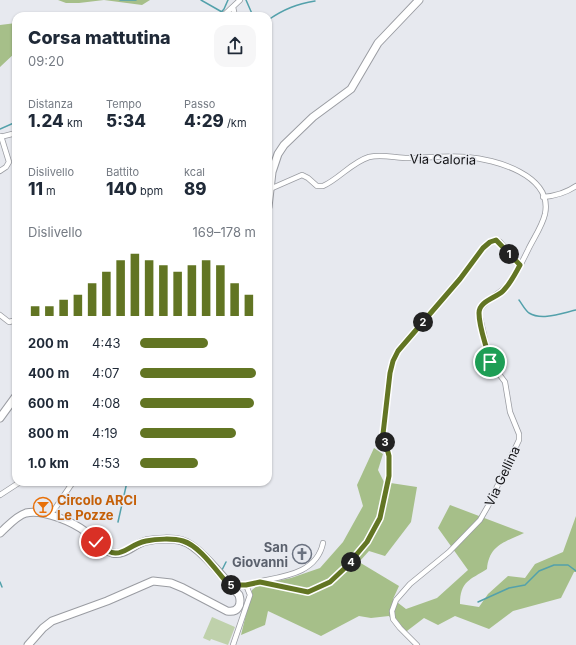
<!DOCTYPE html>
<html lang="it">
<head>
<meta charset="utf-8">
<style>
  body { margin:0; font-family:Inter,sans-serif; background:#f6f6f7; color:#1f2937; height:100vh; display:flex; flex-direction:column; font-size:15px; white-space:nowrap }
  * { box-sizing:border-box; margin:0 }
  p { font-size:13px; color:#747a83 }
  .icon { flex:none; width:22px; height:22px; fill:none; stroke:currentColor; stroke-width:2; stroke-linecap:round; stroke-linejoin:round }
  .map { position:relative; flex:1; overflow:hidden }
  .sheet { position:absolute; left:12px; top:12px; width:260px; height:474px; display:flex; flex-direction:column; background:#fff; border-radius:12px; box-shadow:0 1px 3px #0004 }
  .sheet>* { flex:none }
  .pin { position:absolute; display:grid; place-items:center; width:34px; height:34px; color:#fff; margin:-17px; border:2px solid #fff; border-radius:50%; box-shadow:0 1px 4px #0007 }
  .km { position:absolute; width:20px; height:20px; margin:-10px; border-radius:50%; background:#222; color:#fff; font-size:11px; line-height:20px; text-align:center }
  .round { display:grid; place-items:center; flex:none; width:42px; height:42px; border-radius:12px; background:#f6f6f7 }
  .overview { display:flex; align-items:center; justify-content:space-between; height:68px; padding:0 16px }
  h1 { font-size:18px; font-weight:800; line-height:30px }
  .figures { display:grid; grid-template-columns:repeat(3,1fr); gap:6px; height:68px; padding:4px 16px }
  .figures div { display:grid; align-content:center }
  .figures b { font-size:17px; font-weight:800 }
  .figures small { font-size:11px; font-weight:400 }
  .figures p { font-size:11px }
  .chart { height:112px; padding:8px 16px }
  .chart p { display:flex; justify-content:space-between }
  .chart svg { width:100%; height:72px; margin-top:4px; stroke:#627523; stroke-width:6 }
  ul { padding:0 16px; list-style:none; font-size:13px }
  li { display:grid; grid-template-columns:64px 48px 1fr; align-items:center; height:30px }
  li i { height:10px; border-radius:5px; background:#627523 }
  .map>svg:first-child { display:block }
</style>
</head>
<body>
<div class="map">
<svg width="576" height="645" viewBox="0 0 576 645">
  <rect width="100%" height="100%" fill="#e7e9ef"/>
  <path fill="#bfd1ab" d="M 212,617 L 235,627 L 228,645 L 211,639 L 210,641 L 203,638 Z"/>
  <path fill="#a6bf89" d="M 58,0 L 150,0 L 142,5 L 104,0 L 79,3 L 66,3 Z
    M 16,23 L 16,52 L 0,67 L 0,25 Z
    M 374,448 L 383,454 L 378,470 L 384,482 L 417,487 L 411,522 L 385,556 L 369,551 L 359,562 L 399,586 L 393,599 L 406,609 L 437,598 L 468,570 L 438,528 L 450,505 L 524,533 C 505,542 489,545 487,569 C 470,580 460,581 460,604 L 479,607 L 488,594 L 508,576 L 525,578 L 535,564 L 563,552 L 576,516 L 576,572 L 574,572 L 561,598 L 513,611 L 489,629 L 455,616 L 438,625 L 424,618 L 403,634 L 389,616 L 371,618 L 359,616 L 321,636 L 268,611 L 265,625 L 241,635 L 252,590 L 258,585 L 291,578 L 320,568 L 343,542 L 363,506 L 357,485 Z"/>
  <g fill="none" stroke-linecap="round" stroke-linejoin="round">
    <path stroke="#53a1ab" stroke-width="1.5" d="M 120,0 L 136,0
      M 201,0 L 222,12
      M 246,0 L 253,16
      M 218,16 L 224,9 L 228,0
      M 268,20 C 284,9 297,4 315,1
      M 0,129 L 16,122
      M 519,300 C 522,304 525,310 529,313 C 542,321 562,313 576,310
      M 118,522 L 127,482
      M 222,570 L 226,562
      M 0,582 L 2,587
      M 478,602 L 509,588 L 525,585 L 539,571 L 554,565 L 568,565 L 576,571"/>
    <defs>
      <path id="minor" d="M 233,7 L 235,16
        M 223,16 L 240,0
        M 0,137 L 16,133
        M 0,171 L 6,167 L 9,162 L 1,136
        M 270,189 L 302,175 L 308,178 L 317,186 L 323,186 C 339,179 352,162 369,157 C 382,154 396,158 408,158 C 427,158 447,155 466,157 C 495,159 553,175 545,214 C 542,227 533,239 528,250 C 523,260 518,271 512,280 C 504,293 482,300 479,313 L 490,362 L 505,382 L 510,412 L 519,434 L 519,440 L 488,506 L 480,520 L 449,552 L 410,584 L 396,600 L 392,611 L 393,619 L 400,628 L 417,645
        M 543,197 C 555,196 566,193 576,186
        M 0,315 L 9,322 L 16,320
        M 0,495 L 20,482
        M 49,515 L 54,510 L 73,482
        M 262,581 C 287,576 317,572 323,543
        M 229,585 L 246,585 L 260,582 L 309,592 L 330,582 L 346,567 L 367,543 L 380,518 L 389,476 L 389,456 L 383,434 L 390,373 L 393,361 L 398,351 L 460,279 L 483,248 L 490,242 L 496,240 L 500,242 L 520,265
        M 233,645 L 250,595 L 246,585"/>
      <path id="secondary" d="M 268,207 L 272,172 L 278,154 L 284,145 L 313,117 L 351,89 L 378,43 L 419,0
        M 0,418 L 16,396
        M 0,533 C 8,526 16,516 26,513 C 43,509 73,522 86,532 C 95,539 101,550 112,553 C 125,556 134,544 146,541 C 156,539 173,538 182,541 C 199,545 226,581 239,595 C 242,605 238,613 227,611 L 183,588 L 171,583 L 153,581 L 107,601 L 52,621 L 43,628 L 28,645"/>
    </defs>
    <use href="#minor" stroke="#9a9ca2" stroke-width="6"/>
    <use href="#secondary" stroke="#9a9ca2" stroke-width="9"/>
    <use href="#minor" stroke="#fff" stroke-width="4.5"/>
    <use href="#secondary" stroke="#fff" stroke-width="7"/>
  </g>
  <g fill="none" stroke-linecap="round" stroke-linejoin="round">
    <defs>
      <path id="route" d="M 96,542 C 121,565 123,546 146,541 C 156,539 173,538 183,541 C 200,546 217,572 229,585 L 246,585 L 260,582 L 308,592 L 330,582 L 346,567 L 367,542 L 380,518 L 389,476 L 389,456 L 383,434 L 390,373 L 393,361 L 398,351 L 460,279 L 483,248 L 490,242 L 496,240 L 520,265 C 515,274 511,283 503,291 C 496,298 479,301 479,313 C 479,329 487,346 490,362"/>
    </defs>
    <use href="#route" stroke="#fff" stroke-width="8"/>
    <use href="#route" stroke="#627523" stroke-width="5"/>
  </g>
  <defs>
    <symbol id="bar-ring" viewBox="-11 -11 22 22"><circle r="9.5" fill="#e7e9ef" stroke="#e8710a" stroke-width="1.5"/><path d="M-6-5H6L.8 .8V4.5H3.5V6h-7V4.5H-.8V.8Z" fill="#e8710a"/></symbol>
    <symbol id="church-ring" viewBox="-11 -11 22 22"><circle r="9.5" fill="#e7e9ef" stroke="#6b7280" stroke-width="1.5"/><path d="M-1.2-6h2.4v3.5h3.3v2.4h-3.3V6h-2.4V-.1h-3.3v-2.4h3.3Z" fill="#6b7280"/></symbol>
  </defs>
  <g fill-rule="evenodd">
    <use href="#bar-ring" x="32" y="496" width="22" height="22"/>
    <use href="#church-ring" x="291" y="543" width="22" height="22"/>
  </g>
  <g text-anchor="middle" stroke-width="3" stroke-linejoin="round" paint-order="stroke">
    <g font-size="13" fill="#131316" stroke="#e7e9ef">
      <text transform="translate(443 159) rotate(1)" y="5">Via Caloria</text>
      <text transform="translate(502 476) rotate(-65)" y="5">Via Gellina</text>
    </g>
    <g font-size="13" font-weight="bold" fill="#c56008" stroke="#e7e9ef" text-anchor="start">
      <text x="57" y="505">Circolo ARCI<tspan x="57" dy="15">Le Pozze</tspan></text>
    </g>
    <g font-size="13" font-weight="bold" fill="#5b616d" stroke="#e7e9ef" text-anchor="end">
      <text x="288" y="552">San<tspan x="288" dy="15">Giovanni</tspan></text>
    </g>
  </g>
</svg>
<div class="pin" style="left:490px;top:362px;background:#1e9e55"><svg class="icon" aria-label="arrive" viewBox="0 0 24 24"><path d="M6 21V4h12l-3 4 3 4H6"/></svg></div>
<div class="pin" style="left:96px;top:542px;background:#d93025"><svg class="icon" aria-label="check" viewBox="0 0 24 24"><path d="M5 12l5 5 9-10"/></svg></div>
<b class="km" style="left:509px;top:254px">1</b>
<b class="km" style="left:423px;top:322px">2</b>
<b class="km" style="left:385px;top:442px">3</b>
<b class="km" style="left:351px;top:562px">4</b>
<b class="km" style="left:231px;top:585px">5</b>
<section class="sheet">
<div class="overview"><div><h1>Corsa mattutina</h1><p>09:20</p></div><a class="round"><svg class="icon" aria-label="share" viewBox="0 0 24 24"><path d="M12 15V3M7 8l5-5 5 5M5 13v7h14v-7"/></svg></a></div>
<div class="figures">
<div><p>Distanza</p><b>1.24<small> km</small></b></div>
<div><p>Tempo</p><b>5:34</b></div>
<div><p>Passo</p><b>4:29<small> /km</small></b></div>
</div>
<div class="figures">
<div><p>Dislivello</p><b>11<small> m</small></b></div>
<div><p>Battito</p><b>140<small> bpm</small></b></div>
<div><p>kcal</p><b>89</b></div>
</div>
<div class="chart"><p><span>Dislivello</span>169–178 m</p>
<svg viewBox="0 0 160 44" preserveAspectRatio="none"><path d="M5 44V38M15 44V38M25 44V34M35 44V31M45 44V24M55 44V17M65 44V10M75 44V6M85 44V10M95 44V13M105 44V17M115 44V13M125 44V10M135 44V13M145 44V24M155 44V31"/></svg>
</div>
<ul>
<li><b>200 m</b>4:43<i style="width:59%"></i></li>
<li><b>400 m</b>4:07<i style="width:100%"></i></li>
<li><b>600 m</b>4:08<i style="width:98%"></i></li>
<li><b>800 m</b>4:19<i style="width:83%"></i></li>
<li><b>1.0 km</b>4:53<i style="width:50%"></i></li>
</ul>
</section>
</div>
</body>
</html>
